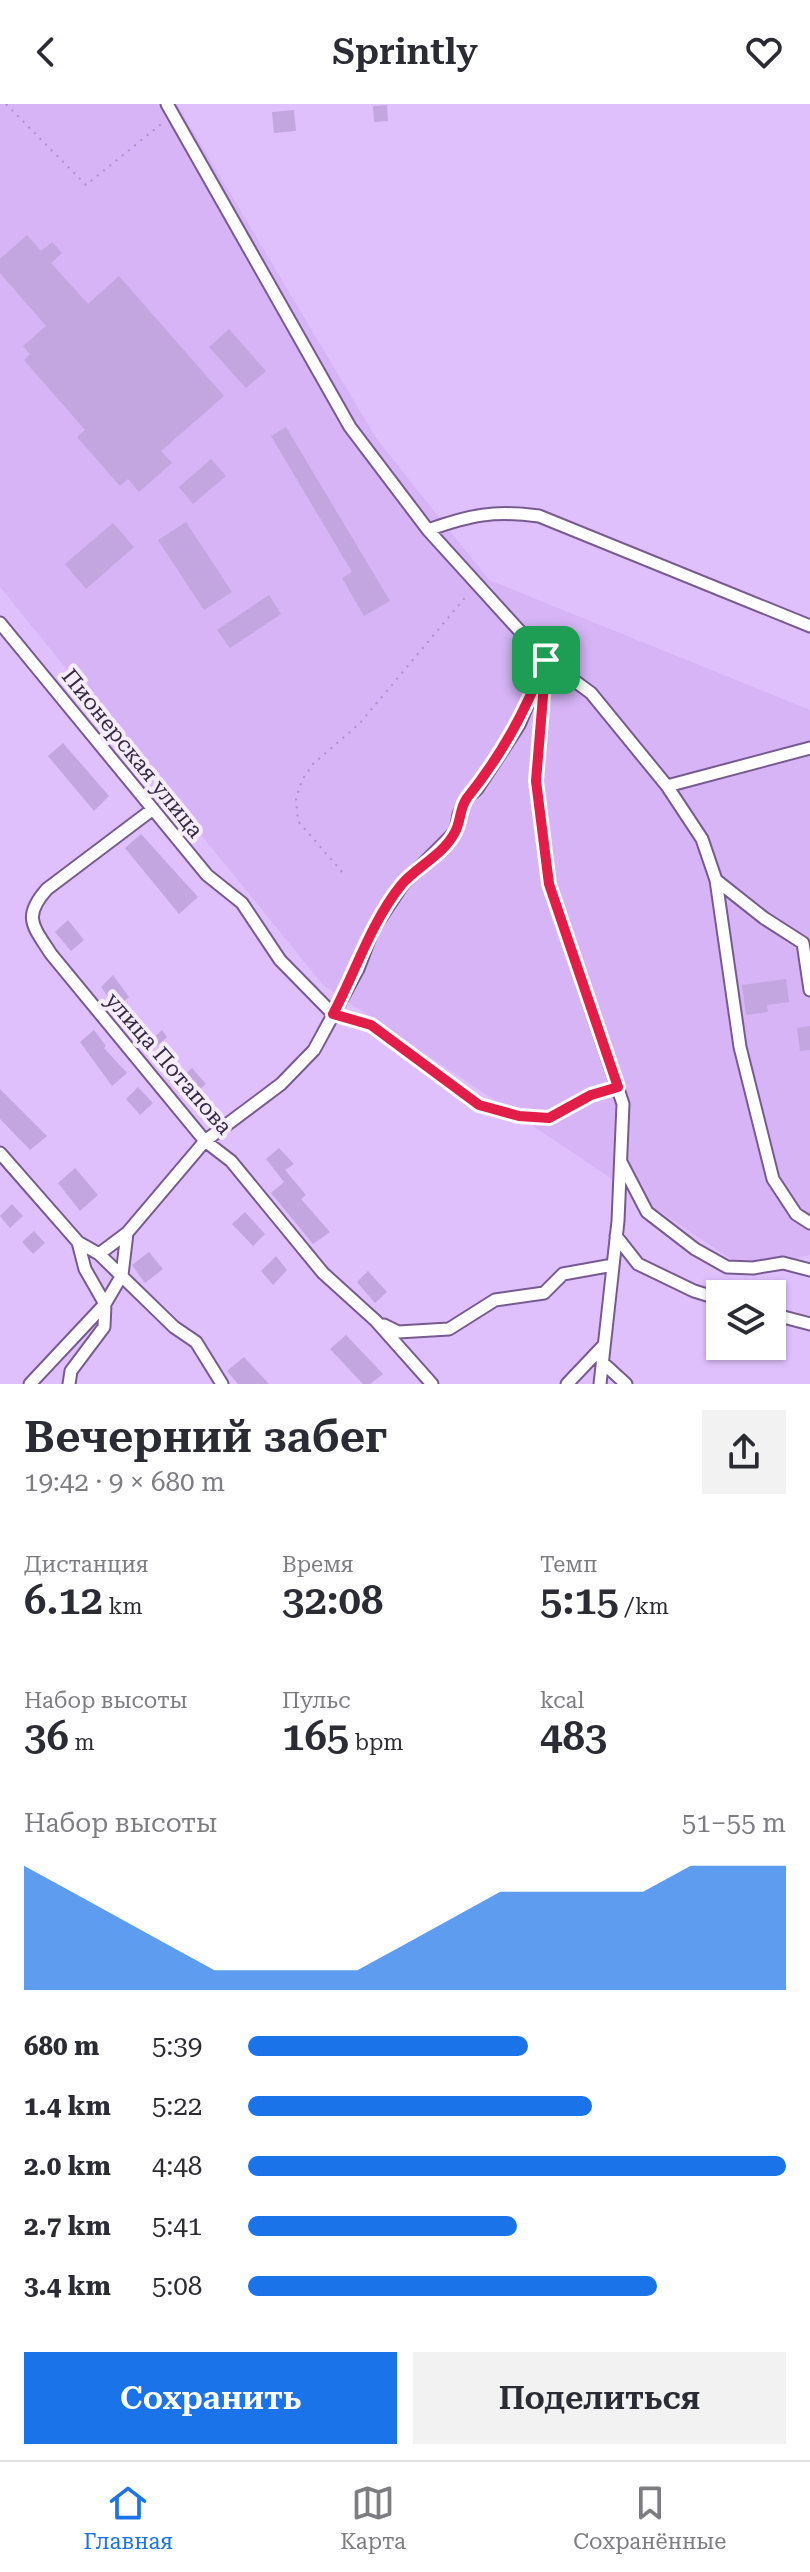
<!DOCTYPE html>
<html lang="ru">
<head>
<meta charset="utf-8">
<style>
  body { margin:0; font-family:"Roboto Serif",serif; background:#f2f2f3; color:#2b2b33; height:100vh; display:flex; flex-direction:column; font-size:30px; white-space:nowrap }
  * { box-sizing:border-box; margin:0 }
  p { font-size:26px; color:#7c7c81 }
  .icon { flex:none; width:44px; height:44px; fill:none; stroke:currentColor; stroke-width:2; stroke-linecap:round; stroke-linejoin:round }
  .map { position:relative; height:1280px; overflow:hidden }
  .sheet { display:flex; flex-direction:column; background:#fff; flex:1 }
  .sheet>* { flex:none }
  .fabs { position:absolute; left:706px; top:1176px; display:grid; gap:16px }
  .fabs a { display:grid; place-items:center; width:80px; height:80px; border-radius:0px; background:#fff; box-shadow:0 2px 6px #0004; font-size:40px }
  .pin { position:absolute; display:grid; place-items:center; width:68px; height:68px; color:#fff; margin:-34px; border-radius:16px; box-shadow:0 4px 12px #0006 }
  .round { display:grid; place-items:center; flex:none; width:84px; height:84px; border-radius:0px; background:#f2f2f3 }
  .overview { display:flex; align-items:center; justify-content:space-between; height:136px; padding:0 24px }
  h1 { font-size:44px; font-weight:600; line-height:60px }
  .figures { display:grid; grid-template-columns:repeat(3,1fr); gap:12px; height:136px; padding:8px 24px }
  .figures div { display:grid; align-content:center }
  .figures b { font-size:40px; font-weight:600 }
  .figures small { font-size:22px; font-weight:400 }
  .figures p { font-size:22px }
  .chart { height:224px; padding:16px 24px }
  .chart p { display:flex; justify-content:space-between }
  .chart svg { width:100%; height:144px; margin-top:8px; fill:#1a73e8; opacity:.7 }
  .primary-button { display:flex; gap:16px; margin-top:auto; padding:16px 24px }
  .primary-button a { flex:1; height:92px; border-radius:0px; background:#1a73e8; color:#fff; font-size:32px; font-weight:600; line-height:92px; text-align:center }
  .primary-button a+a { background:#f2f2f3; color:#2b2b33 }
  ul { padding:0 24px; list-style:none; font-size:26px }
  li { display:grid; grid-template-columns:128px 96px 1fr; align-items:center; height:60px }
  li i { height:20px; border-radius:10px; background:#1a73e8 }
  header { display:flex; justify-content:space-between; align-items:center; height:104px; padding:0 24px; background:#fff; font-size:36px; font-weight:600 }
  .dock { display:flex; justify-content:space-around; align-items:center; height:112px; border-top:2px solid #e1e1e2; background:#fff; font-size:22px; color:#7c7c81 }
  .dock a { display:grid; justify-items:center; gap:4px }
  .dock .active { color:#1a73e8 }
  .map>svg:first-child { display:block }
</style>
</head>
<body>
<header><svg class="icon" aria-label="back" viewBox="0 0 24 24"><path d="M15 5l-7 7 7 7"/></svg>Sprintly<svg class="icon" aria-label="heart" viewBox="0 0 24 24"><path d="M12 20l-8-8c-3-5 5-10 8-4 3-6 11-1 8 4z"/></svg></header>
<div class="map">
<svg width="810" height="1280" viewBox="0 0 810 1280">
  <rect width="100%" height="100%" fill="#dfc0fd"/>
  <path fill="#d6b4f6" d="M 0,0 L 177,0 L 376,334 L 489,476 L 810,606 L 810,1151 L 747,1166 L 323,881 L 0,483 Z"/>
  <path fill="#c3a5e0" d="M 387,1 L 388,17 L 374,18 L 373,2 Z
    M 294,6 L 296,27 L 274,29 L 272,8 Z
    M 27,131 L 41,147 L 52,138 L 62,149 L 51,159 L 88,200 L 119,172 L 224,292 L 161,347 L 172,359 L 139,388 L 128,375 L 120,382 L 77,333 L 85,326 L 24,256 L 30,250 L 23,242 L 46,222 L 0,169 L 0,155 Z
    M 229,225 L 266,267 L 246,284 L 209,243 Z
    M 286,323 L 390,497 L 364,512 L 342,474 L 352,468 L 271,332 Z
    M 211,355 L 226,372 L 193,400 L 179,383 Z
    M 186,418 L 232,488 L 204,506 L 158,436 Z
    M 113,419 L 134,443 L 86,485 L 65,460 Z
    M 269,491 L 281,510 L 230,544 L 217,526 Z
    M 63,639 L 109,692 L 94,707 L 48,652 Z
    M 141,730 L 198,793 L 179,810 L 125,744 Z
    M 68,816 L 84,836 L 71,847 L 55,828 Z
    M 113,871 L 129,893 L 116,904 L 101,883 Z
    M 786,875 L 789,898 L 767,901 L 768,908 L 746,911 L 742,881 Z
    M 810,922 L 810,946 L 800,947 L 797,924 Z
    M 94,926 L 106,942 L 104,944 L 127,969 L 112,982 L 80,938 Z
    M 162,926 L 167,933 L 147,951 L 141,945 Z
    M 192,964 L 206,980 L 188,995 L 175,979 Z
    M 138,983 L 153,999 L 140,1011 L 126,995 Z
    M 0,985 L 47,1032 L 30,1046 L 0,1015 Z
    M 279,1044 L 294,1060 L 285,1066 L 306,1091 L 301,1095 L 330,1128 L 313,1140 L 271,1089 L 284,1078 L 266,1055 Z
    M 75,1064 L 98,1091 L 80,1107 L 58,1079 Z
    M 12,1100 L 23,1112 L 10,1124 L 0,1112 Z
    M 245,1108 L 265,1130 L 253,1142 L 232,1120 Z
    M 34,1127 L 45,1139 L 33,1150 L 22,1138 Z
    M 149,1148 L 163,1165 L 145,1179 L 132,1161 Z
    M 276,1152 L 287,1166 L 273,1181 L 261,1167 Z
    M 368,1167 L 387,1188 L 375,1199 L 357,1178 Z
    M 346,1231 L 383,1270 L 370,1280 L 363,1280 L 330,1245 Z
    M 244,1253 L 269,1280 L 238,1280 L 227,1267 Z"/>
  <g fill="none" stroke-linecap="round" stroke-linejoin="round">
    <defs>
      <path id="minor" d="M 167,0 L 350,323 L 428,426 L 546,556 L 591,589 L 667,682 L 702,735 L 716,776 L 740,943 L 773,1075 L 796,1110 L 810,1119
        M 428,426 C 470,411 494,406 539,412 L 810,522
        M 0,519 L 207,771 L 242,799 L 280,856 L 333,910 L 371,921 L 479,1001 L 519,1012 L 549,1014 L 591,991 L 618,983
        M 545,567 L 536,677 L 549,780 L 623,1000 L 618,1117 L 600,1280
        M 667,682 L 810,644
        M 153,705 L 47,785 C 22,813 33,822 51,850 L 205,1037 L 231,1057 L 323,1169 L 376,1217 L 432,1280
        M 716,776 L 764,814 L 803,839 L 810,886
        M 0,1049 L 78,1138 L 99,1150 L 174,1223 L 196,1238 L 222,1280
        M 621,1058 L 647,1108 L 695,1145 L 727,1163 L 753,1164 L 783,1159 L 810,1166
        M 616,1132 L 638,1160 L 694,1187 L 720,1195
        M 99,1150 L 127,1129 L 205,1037 L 281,980 L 314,946 L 358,865 L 373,825 L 403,780 L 456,727 L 459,710 L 467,694 L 477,685 L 519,621 L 546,556
        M 772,1210 L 810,1220
        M 384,1221 L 398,1228 L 449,1225 L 495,1196 L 544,1189 L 563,1170 L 613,1161
        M 602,1258 L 626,1280
        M 30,1280 L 105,1200 L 122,1171 L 127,1129
        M 69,1280 L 71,1267 L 104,1223 L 105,1200 L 85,1165 L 78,1138
        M 567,1280 L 604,1241"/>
    </defs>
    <use href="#minor" stroke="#775b90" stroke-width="15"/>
    <path stroke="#ab92c4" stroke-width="2" stroke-dasharray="2 6" stroke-linecap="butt" d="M 6,0 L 86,81 L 165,17
      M 342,768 L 298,717 L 296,695 L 302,676 L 313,660 L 360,619 L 468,490"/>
    <use href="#minor" stroke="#fff" stroke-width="11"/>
  </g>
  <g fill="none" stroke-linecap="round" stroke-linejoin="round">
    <defs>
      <path id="route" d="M 546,556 L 536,677 L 549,780 L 618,983 L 591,991 L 549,1014 L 519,1012 L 479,1001 L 371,921 L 333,910 C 356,867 371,818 402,780 C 418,762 444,750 455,728 C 461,718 459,705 467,694 C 503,649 524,609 546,556 Z"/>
    </defs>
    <use href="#route" stroke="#fff" stroke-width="16"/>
    <use href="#route" stroke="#e11d48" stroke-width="10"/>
  </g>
  <g text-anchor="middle" stroke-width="8" stroke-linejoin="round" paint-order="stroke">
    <g font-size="22" fill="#362a41" stroke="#f5ecfe">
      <text transform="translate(133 649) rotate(51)" y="8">Пионерская улица</text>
      <text transform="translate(169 959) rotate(49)" y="8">улица Потапова</text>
    </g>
  </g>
</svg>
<div class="fabs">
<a><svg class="icon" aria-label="layers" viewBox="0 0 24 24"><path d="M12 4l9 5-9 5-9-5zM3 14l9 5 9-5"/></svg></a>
</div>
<div class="pin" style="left:546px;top:556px;background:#1e9e55"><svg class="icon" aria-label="arrive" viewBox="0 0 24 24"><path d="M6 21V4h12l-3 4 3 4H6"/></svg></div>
</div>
<section class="sheet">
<div class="overview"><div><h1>Вечерний забег</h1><p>19:42 · 9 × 680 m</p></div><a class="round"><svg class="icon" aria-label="share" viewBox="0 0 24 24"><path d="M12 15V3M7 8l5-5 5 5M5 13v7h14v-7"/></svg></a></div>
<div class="figures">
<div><p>Дистанция</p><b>6.12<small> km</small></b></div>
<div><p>Время</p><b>32:08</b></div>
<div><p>Темп</p><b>5:15<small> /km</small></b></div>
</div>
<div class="figures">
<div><p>Набор высоты</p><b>36<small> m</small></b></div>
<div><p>Пульс</p><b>165<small> bpm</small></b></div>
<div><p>kcal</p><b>483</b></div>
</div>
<div class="chart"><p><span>Набор высоты</span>51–55 m</p>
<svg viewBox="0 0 160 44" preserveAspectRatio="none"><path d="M0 44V6L10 14L20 22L30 30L40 38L50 38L60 38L70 38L80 30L90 22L100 14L110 14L120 14L130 14L140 6L150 6L160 6V44z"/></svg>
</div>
<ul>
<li><b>680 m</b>5:39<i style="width:52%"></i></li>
<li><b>1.4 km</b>5:22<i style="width:64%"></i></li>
<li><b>2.0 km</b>4:48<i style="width:100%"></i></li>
<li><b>2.7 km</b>5:41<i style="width:50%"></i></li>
<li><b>3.4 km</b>5:08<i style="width:76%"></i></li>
</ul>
<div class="primary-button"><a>Сохранить</a><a>Поделиться</a></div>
</section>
<nav class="dock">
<a class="active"><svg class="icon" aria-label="home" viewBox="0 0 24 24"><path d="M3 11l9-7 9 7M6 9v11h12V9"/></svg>Главная</a>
<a><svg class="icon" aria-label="map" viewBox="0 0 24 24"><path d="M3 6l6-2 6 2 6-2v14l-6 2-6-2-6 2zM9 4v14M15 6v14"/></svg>Карта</a>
<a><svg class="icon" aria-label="saved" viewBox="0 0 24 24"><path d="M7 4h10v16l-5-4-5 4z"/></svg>Сохранённые</a>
</nav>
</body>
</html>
